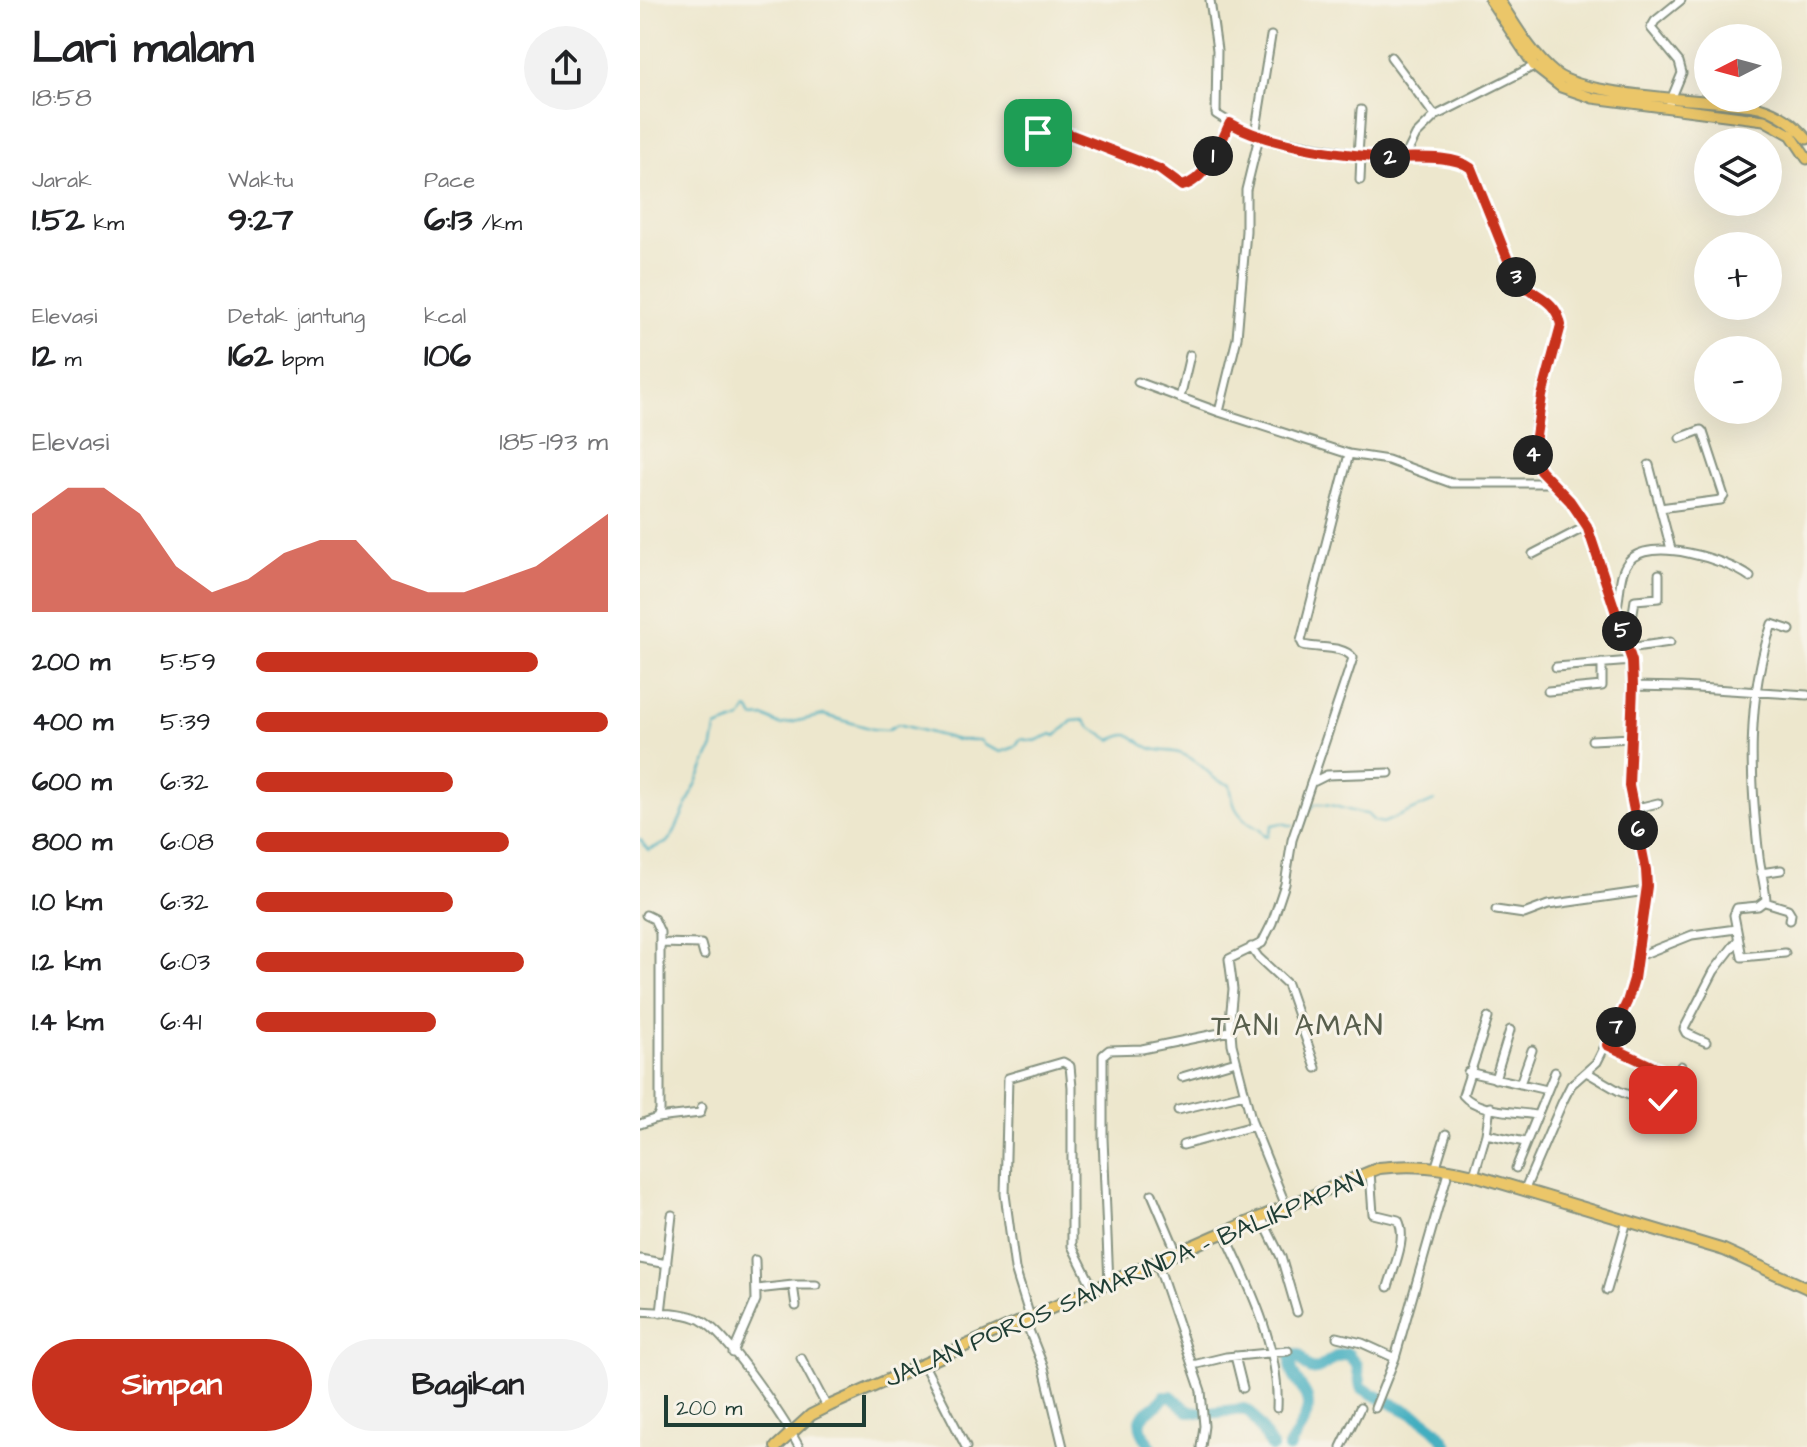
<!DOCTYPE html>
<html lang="id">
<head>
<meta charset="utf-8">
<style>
  body { margin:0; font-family:"Architects Daughter",sans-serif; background:#f2f2f2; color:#202124; height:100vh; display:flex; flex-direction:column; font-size:30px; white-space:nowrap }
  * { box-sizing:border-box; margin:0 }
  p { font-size:26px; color:#757577 }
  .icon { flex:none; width:44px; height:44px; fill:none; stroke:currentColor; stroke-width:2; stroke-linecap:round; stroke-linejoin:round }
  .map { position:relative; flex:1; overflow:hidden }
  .sheet { display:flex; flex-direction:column; background:#fff; width:640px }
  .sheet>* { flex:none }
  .needle { width:52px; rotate:264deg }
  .buttons { position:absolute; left:1054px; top:24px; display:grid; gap:16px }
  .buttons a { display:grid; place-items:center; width:88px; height:88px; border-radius:50%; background:#fff; box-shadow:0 8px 32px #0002; font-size:40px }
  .scale { position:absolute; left:24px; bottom:20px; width:202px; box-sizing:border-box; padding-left:8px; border:4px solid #1f3d34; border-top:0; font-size:22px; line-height:28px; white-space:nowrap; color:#1f3d34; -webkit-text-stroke:6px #f7f3e8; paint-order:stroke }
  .pin { position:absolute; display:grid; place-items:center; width:68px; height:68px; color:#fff; margin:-34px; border-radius:16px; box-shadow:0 4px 12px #0006 }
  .km { position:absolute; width:40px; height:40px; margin:-20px; border-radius:50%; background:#222; color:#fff; font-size:22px; line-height:40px; text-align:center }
  .round { display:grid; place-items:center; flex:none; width:84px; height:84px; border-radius:42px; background:#f2f2f2 }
  .summary { display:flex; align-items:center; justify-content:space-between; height:136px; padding:0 32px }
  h1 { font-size:44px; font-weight:700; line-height:60px }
  .stats { display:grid; grid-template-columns:repeat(3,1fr); gap:12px; height:136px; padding:8px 32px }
  .stats div { display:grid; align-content:center }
  .stats b { font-size:34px; font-weight:700 }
  .stats small { font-size:22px; font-weight:400 }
  .stats p { font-size:22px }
  .chart { height:224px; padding:16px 32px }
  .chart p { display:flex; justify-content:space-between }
  .chart svg { width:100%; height:144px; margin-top:8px; fill:#c8321e; opacity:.7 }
  .primary-button { display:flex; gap:16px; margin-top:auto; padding:16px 32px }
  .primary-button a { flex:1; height:92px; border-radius:48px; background:#c8321e; color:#fff; font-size:32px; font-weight:700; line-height:92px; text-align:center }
  .primary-button a+a { background:#f2f2f2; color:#202124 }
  ul { padding:0 32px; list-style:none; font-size:26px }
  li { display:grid; grid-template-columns:128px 96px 1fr; align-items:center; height:60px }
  li i { height:20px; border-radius:10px; background:#c8321e }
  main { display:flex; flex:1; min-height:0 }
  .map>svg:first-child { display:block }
</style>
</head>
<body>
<main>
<section class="sheet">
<div class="summary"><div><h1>Lari malam</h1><p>18:58</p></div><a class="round"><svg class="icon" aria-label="share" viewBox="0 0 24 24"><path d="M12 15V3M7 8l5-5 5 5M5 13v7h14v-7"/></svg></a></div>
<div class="stats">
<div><p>Jarak</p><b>1.52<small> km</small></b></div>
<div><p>Waktu</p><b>9:27</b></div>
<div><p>Pace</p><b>6:13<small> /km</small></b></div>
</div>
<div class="stats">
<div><p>Elevasi</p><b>12<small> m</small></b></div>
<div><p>Detak jantung</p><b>162<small> bpm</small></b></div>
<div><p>kcal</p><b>106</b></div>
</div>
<div class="chart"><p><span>Elevasi</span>185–193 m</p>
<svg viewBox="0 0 160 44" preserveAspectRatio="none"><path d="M0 44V14L10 6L20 6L30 14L40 30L50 38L60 34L70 26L80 22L90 22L100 34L110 38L120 38L130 34L140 30L150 22L160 14V44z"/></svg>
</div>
<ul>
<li><b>200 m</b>5:59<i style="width:80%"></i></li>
<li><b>400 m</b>5:39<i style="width:100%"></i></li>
<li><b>600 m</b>6:32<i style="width:56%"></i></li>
<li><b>800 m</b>6:08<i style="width:72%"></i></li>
<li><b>1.0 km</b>6:32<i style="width:56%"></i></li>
<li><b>1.2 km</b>6:03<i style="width:76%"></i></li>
<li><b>1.4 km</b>6:41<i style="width:51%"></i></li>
</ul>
<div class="primary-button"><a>Simpan</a><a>Bagikan</a></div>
</section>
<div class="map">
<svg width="1167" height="1447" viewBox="0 0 1167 1447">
  <rect width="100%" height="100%" fill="#f7f3e8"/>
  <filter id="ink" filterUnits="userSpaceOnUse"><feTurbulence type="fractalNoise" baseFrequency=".0125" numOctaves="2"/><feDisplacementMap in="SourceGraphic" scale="16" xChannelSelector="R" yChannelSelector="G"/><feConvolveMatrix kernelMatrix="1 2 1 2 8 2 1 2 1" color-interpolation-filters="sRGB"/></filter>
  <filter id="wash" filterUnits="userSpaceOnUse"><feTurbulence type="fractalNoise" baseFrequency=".006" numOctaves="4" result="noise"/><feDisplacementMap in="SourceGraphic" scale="32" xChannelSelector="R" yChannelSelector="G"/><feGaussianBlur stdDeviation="1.8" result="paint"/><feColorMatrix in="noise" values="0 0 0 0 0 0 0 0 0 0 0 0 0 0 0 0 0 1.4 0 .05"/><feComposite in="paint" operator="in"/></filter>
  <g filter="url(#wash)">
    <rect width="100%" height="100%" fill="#ede7cd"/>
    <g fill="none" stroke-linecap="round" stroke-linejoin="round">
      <path stroke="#42aec0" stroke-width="2" d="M 660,826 L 663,826 L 668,812 L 675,804 C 693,802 710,813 727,814 L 734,821 L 743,823 L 794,801
        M 0,839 L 8,850 L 26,843 L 33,835 L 73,747 L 76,728 L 101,719 L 107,709 L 110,710 L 114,718 L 125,717 L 140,725 L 184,715 L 233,729 L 247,730 L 258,724 L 317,740 L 340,740 L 344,745 L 361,752 L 375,747 L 380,739 L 395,741 L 412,734 L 416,736 L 432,721 L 444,720 L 450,727 L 471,740 C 498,728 490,740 510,748 C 520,752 532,750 542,754 C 555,759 564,768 573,777 C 577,781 585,783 590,785 C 593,802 593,811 610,824 C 616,828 620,828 624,835 L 628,836 L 632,825 L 642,823 L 653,826"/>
      <path stroke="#42aec0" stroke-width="12" d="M 511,1447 C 508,1441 502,1434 501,1428 C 497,1410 520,1409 524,1396 L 531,1396 L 548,1411 L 569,1413 L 604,1409 L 611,1413 L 632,1447
        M 649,1447 C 655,1437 669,1416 668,1404 C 667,1385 646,1379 652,1354 L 659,1355 C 677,1388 684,1354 708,1354 L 717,1365 L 721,1387 C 750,1407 793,1414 808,1447"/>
    </g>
  </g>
  <g filter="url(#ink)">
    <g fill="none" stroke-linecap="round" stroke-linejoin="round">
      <defs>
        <path id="minor" d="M 570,0 L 577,50 L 576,114 L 602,130 L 619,137 L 732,157 L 816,160 L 827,165 L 836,178 L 874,275 C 889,298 916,294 921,325 C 914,356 882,445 899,469 C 914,490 935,503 947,526 L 992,661 L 989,786 L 1007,886 L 999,956 L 987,1002 L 957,1062 L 931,1085 L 922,1103 L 884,1191
          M 751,57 L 795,116
          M 1030,102 L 1042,73 L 1039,62 L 1011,28 L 1015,21 L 1041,0
          M 398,133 L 429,134 L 519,169 L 542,186 C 567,180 579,144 590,123
          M 615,135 L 631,36
          M 619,137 L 606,190 L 606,231 L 597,338 L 579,412 L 709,454 L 748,460 L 811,483 L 912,483
          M 718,155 L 721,110
          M 764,159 L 776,135 L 795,116 L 894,66
          M 720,180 L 721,155
          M 498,382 L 579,412
          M 540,398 L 550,355
          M 1009,465 L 1031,549
          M 1020,508 L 1081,500 L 1084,496 L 1063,432 L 1061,430 L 1040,438
          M 893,554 L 947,526
          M 976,610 C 981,595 978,575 988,562 C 1008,535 1088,560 1110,577
          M 981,628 L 992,619 L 995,600 L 1019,598 L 1019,574
          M 988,648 L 1030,642
          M 916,667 L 992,661
          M 993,686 L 1041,687 L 1167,695
          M 908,691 L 962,686 L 962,663
          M 952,740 L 992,738
          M 675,781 L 687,775 L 749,773
          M 993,809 L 1018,803
          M 1121,873 L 1141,870
          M 1125,902 L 1148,909 L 1151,914 L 1150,920
          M 856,910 L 884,914 L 908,905 L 1006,891
          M 20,943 L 61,944 L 64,955
          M 611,947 L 618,957 L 647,984 L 676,1068
          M 1145,953 L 1102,957 L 1094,915 L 1097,908 L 1118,906 L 1126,900 C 1125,886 1121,872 1119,857 C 1110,779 1106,699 1132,624 L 1150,630
          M 999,956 L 1052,935 L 1096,929
          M 848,1018 L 823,1095 C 837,1112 874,1111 895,1115
          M 1066,1042 L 1046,1033 L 1044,1029 L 1074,971 L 1098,940
          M 967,1045 L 1035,1077
          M 828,1072 L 907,1090
          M 948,1073 L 979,1091 L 1015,1106 L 1020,1104 L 1041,1066
          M 542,1077 L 596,1061
          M 855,1079 L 870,1030
          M 880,1084 L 892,1050
          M 538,1110 L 604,1094
          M 17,1118 L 60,1113 L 62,1107
          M 0,1124 L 17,1118 L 20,1111 L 20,932 L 14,919 L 6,915
          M 846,1134 L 885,1142
          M 543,1145 L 613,1126
          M 796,1166 L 806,1134
          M 876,1168 L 915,1072
          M 730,1172 L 733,1214 L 758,1220 C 768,1238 753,1269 748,1287
          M 834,1175 L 846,1134 L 850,1107
          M 512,1194 L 537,1253
          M 646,1206 L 612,1122 L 592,1044 L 590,1020 L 593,989 L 589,959 L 622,943 L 632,923 L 645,884 L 652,840 L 713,658 C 703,645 679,649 663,645 L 661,641 L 709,454
          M 621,1217 L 641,1257 L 657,1312
          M 584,1232 C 609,1285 640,1347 637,1408
          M 0,1259 L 27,1264
          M 517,1262 L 561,1391 L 564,1426 L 561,1447
          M 469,1284 L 463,1138 L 463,1055 L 469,1050 L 502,1049 L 590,1031
          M 153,1285 L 176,1285
          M 117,1289 L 153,1285 L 156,1306
          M 967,1290 L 987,1221
          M 0,1311 C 19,1313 44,1311 61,1320 C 87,1333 144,1419 159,1447
          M 21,1313 L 32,1215
          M 390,1317 L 375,1269 L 365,1194 L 368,1078 L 423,1062 L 430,1066 L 432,1087 L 432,1246 L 454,1290
          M 385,1320 L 404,1368 L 423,1447
          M 697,1337 L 722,1343 L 755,1358
          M 93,1353 L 116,1300 L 115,1260
          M 595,1356 L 603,1388
          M 161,1358 L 187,1407
          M 284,1365 L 326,1447
          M 553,1365 L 586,1357 L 648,1351
          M 735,1408 L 755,1358 L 809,1169
          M 701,1447 L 720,1408"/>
        <path id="major" d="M 850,0 L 894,66 L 921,87 L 953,98 L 1124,120 L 1151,135 L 1167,159
          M 859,0 C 875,24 892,55 915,73 C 947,98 1074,99 1119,107 C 1140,113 1153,123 1167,139"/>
        <path id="highway" d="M 136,1447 L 171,1415 L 191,1405 L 575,1236 L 739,1168 C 773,1164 801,1167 834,1175 L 1084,1250 L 1167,1288"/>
      </defs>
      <use href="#minor" stroke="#869280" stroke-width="11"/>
      <use href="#major" stroke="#869280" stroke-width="13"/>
      <use href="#highway" stroke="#869280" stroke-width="14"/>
      <use href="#minor" stroke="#fff" stroke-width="7"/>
      <use href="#major" stroke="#ebc669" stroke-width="9"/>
      <use href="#highway" stroke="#ebc669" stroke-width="10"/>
    </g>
  </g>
  <g fill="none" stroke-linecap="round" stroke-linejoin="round" filter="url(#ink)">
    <defs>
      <path id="route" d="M 398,133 L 429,134 L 519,169 L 542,186 C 567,180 580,144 590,123 C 626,144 692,153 734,157 C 760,160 810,152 831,168 L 874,275 C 889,297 915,295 921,325 L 902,396 L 893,456 L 900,470 L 930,501 L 947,526 L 992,661 L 993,686 L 989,786 L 1006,870 L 1007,886 L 994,979 L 987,1002 L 967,1045 L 1035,1077 L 1023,1100"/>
    </defs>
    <use href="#route" stroke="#fff" stroke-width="16"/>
    <use href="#route" stroke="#c8321e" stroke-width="10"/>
  </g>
  <g text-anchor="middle" stroke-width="6" stroke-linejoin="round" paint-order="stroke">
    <g font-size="26" fill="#1f3d34" stroke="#f7f3e8">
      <text transform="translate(484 1278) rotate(-23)" y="9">JALAN POROS SAMARINDA - BALIKPAPAN</text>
    </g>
    <g font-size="30" letter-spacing="2" fill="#585f4d" stroke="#f7f3e8">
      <text x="658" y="1035">TANI AMAN</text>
    </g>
  </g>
</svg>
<div class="buttons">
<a><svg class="needle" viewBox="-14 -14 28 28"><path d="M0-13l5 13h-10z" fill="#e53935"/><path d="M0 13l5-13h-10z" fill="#757577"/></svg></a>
<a><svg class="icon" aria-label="layers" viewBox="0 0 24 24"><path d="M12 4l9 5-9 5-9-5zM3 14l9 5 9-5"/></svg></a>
<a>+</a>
<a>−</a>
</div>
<div class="scale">200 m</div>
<div class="pin" style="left:398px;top:133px;background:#1e9e55"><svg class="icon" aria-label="arrive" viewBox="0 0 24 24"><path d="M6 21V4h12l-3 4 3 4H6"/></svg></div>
<div class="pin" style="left:1023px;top:1100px;background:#d93025"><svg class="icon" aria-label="check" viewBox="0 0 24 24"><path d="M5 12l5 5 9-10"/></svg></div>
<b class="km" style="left:573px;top:156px">1</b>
<b class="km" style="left:750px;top:158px">2</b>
<b class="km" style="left:876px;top:277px">3</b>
<b class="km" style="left:893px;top:455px">4</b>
<b class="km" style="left:982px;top:631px">5</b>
<b class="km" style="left:998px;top:830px">6</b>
<b class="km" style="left:976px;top:1027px">7</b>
</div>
</main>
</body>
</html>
